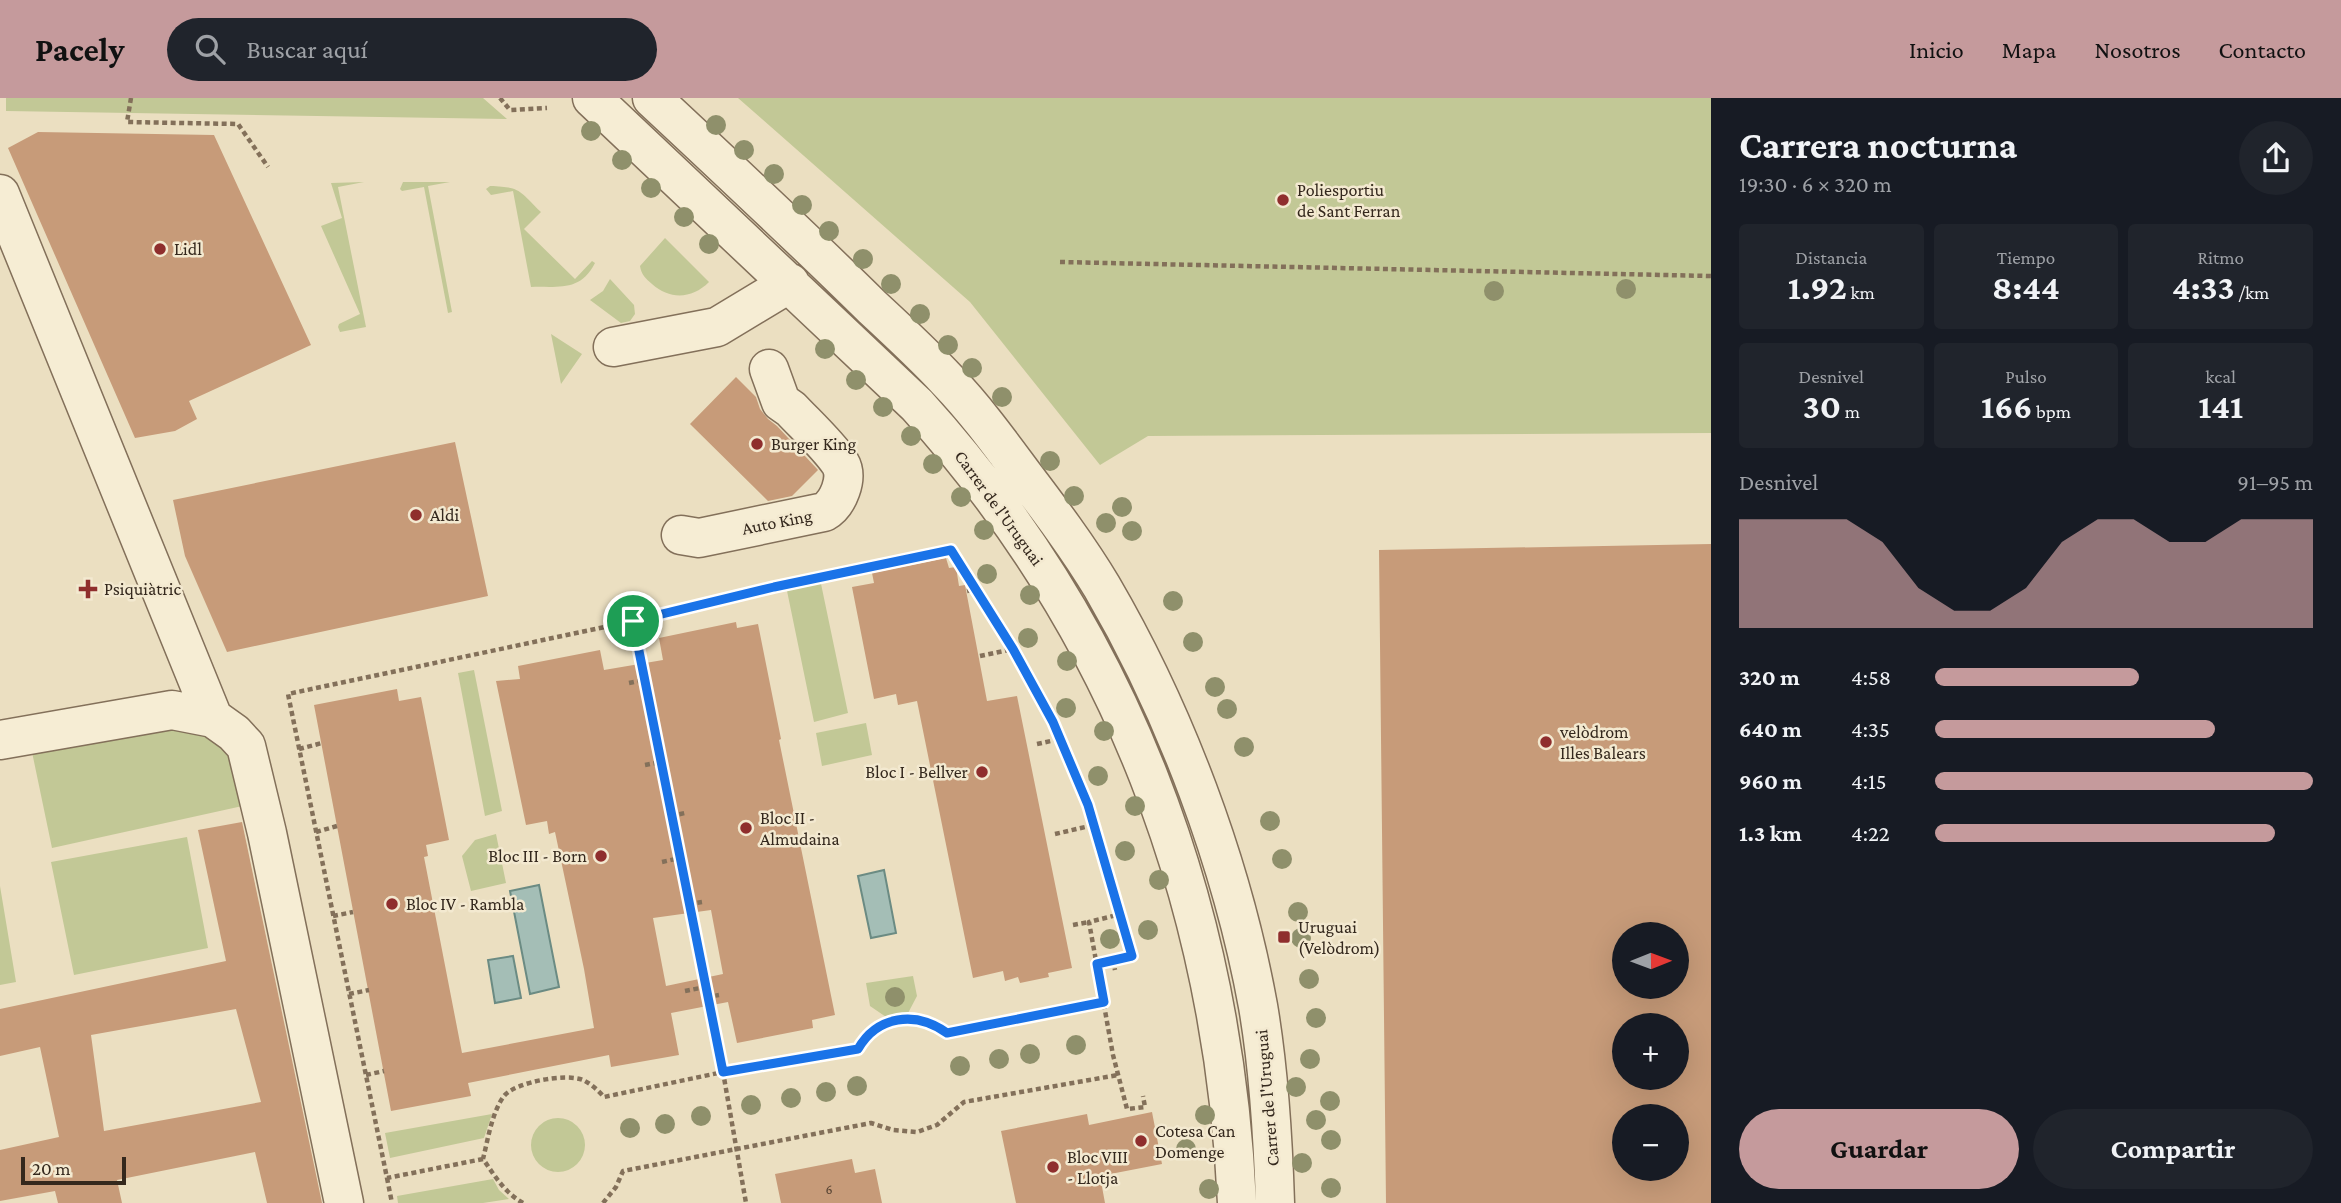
<!DOCTYPE html>
<html lang="es">
<head>
<meta charset="utf-8">
<style>
  body { margin:0; font-family:"Crimson Pro",serif; background:#20242c; color:#f1f3f6; height:100vh; display:flex; flex-direction:column; font-size:26px; white-space:nowrap }
  * { box-sizing:border-box; margin:0 }
  p { font-size:23px; color:#9ea1a6 }
  .icon { flex:none; width:38px; height:38px; fill:none; stroke:currentColor; stroke-width:2; stroke-linecap:round; stroke-linejoin:round }
  .map { position:relative; flex:1; overflow:hidden }
  .details { display:flex; flex-direction:column; background:#171b24; width:630px }
  .details>* { flex:none }
  .needle { width:46px; rotate:89deg }
  .fabs { position:absolute; left:1612px; top:824px; display:grid; gap:14px }
  .fabs a { display:grid; place-items:center; width:77px; height:77px; border-radius:50%; background:#171b24; box-shadow:0 7px 28px #0002; font-size:35px }
  .scale { position:absolute; left:21px; bottom:18px; width:105px; box-sizing:border-box; padding-left:7px; border:4px solid #34281d; border-top:0; font-size:19px; line-height:24px; white-space:nowrap; color:#34281d; -webkit-text-stroke:5px #f3e9d0; paint-order:stroke }
  .pin { position:absolute; display:grid; place-items:center; width:60px; height:60px; color:#fff; margin:-30px; border:4px solid #fff; border-radius:50%; box-shadow:0 2px 7px #0007 }
  .round { display:grid; place-items:center; flex:none; width:74px; height:74px; border-radius:37px; background:#20242c }
  .summary { display:flex; align-items:center; justify-content:space-between; height:119px; padding:0 28px }
  h1 { font-size:38px; font-weight:700; line-height:52px }
  .metrics { display:grid; grid-template-columns:repeat(3,1fr); gap:10px; height:119px; padding:7px 28px }
  .metrics div { display:grid; align-content:center; border-radius:7px; background:#20242c; text-align:center }
  .metrics b { font-size:35px; font-weight:700 }
  .metrics small { font-size:19px; font-weight:400 }
  .metrics p { font-size:19px }
  .chart { height:196px; padding:14px 28px }
  .chart p { display:flex; justify-content:space-between }
  .chart svg { width:100%; height:126px; margin-top:7px; fill:#c59a9c; opacity:.7 }
  .primary-button { display:flex; gap:14px; margin-top:auto; padding:14px 28px }
  .primary-button a { flex:1; height:80px; border-radius:42px; background:#c59a9c; color:#111; font-size:28px; font-weight:700; line-height:80px; text-align:center }
  .primary-button a+a { background:#20242c; color:#f1f3f6 }
  ul { padding:0 28px; list-style:none; font-size:23px }
  li { display:grid; grid-template-columns:112px 84px 1fr; align-items:center; height:52px }
  li i { height:18px; border-radius:9px; background:#c59a9c }
  header { display:flex; align-items:center; gap:42px; box-sizing:border-box; height:98px; padding:0 35px; background:#c59a9c; color:#111 }
  header strong { font-size:33px }
  nav { display:flex; gap:38px; margin-inline-start:auto; font-size:24px }
  .search { width:490px; height:63px; background:#20242c; display:flex; align-items:center; gap:18px; box-sizing:border-box; padding:0 24px; border-radius:38px; color:#9ea1a6; font-size:26px }
  main { display:flex; flex:1; min-height:0 }
  .map>svg:first-child { display:block }
</style>
</head>
<body>
<header>
<strong>Pacely</strong>
<div class="search"><svg class="icon" aria-label="search" viewBox="0 0 24 24"><circle cx="10" cy="10" r="6"/><path d="M15 15l6 6"/></svg>Buscar aquí</div>
<nav><a>Inicio</a><a>Mapa</a><a>Nosotros</a><a>Contacto</a></nav>
</header>
<main>
<div class="map">
<svg width="1711" height="1105" viewBox="0 0 1711 1105">
  <rect width="100%" height="100%" fill="#ebdfc1"/>
  <path fill="#c2c896" d="M 6,0 L 483,0 L 507,21 L 6,13 Z
    M 738,0 L 1711,0 L 1711,335 L 1148,338 L 1100,367 L 970,204 Z
    M 364,84 L 338,89 L 366,229 L 340,234 L 338,229 L 339,226 L 360,216 L 321,128 L 342,120 L 331,85 Z
    M 403,84 L 450,84 L 428,88 L 452,214 L 448,215 L 424,89 L 402,93 L 400,91 Z
    M 490,88 C 522,89 519,93 541,114 L 524,131 L 575,181 L 592,163 L 595,165 C 580,194 559,188 531,189 L 513,93 L 491,97 L 486,91 Z
    M 665,140 L 709,184 C 692,201 670,202 652,186 C 646,181 641,176 640,168 Z
    M 610,181 L 634,207 L 635,216 L 630,223 L 621,225 L 590,202 L 603,193 Z
    M 551,236 L 582,256 L 561,286 Z
    M 820,481 L 848,615 L 814,624 L 786,488 Z
    M 474,572 L 502,713 L 485,718 L 458,575 Z
    M 866,625 L 872,657 L 822,668 L 816,635 Z
    M 184,626 L 226,645 L 247,707 L 52,750 L 32,654 Z
    M 496,736 L 506,785 L 471,793 L 462,758 L 475,742 Z
    M 187,739 L 208,850 L 74,877 L 51,764 Z
    M 0,788 L 16,884 L 0,887 Z
    M 913,878 L 917,898 L 907,917 L 889,921 L 870,908 L 866,885 Z
    M 492,1016 L 484,1040 L 390,1060 L 385,1035 Z
    M531 1047a27 27 0 1 1 54 0a27 27 0 1 1-54 0Z
    M 493,1081 L 499,1092 L 509,1101 L 483,1105 L 398,1105 L 397,1098 Z"/>
  <path fill="#a4beb6" stroke="#6b8b83" stroke-width="2" d="M 884,772 L 896,835 L 871,840 L 858,778 Z
    M 539,787 L 559,889 L 530,896 L 510,793 Z
    M 513,858 L 521,900 L 495,905 L 488,862 Z"/>
  <path fill="#c79b79" fill-rule="evenodd" d="M 38,34 L 214,37 L 311,247 L 189,303 L 197,321 L 175,333 L 135,340 L 8,50 Z
    M 736,279 L 756,299 L 760,311 L 768,321 L 777,328 L 818,372 L 792,398 L 768,403 L 690,326 Z
    M 455,344 L 488,498 L 227,554 L 185,458 L 173,402 Z
    M 1711,446 L 1711,1105 L 1386,1105 L 1379,452 ZM 1624,836 L 1676,836 L 1676,889 L 1624,889 ZM 1624,928 L 1676,928 L 1676,980 L 1624,980 ZM 1624,1018 L 1676,1018 L 1676,1071 L 1624,1071 Z
    M 946,460 L 949,470 L 956,469 L 959,488 L 965,487 L 987,603 L 1017,598 L 1072,870 L 1048,875 L 1049,879 L 1020,885 L 1018,879 L 1005,883 L 1003,873 L 973,880 L 917,603 L 898,607 L 896,596 L 874,601 L 852,489 L 874,485 L 872,475 Z
    M 736,524 L 737,530 L 758,526 L 781,641 L 779,642 L 835,917 L 812,922 L 813,930 L 737,945 L 728,904 L 671,915 L 679,957 L 611,969 L 609,957 L 468,985 L 471,998 L 391,1013 L 314,607 L 397,591 L 399,603 L 421,599 L 449,742 L 426,747 L 428,758 L 424,759 L 462,955 L 594,930 L 584,871 L 555,734 L 549,736 L 547,723 L 526,727 L 496,583 L 520,581 L 518,568 L 600,552 L 604,572 L 663,562 L 659,540 ZM 711,812 L 723,876 L 666,888 L 653,820 Z
    M 242,724 L 322,1105 L 267,1105 L 255,1054 L 117,1082 L 122,1105 L 58,1105 L 55,1093 L 0,1103 L 0,1052 L 59,1039 L 40,949 L 0,958 L 0,911 L 226,863 L 198,732 ZM 236,911 L 261,1004 L 104,1033 L 91,937 Z
    M 1152,1014 L 1162,1066 L 1100,1078 L 1105,1105 L 1016,1105 L 1001,1033 L 1087,1016 L 1089,1027 Z
    M 852,1061 L 855,1075 L 875,1071 L 882,1105 L 781,1105 L 775,1076 Z"/>
  <g fill="none" stroke-linecap="round" stroke-linejoin="round">
    <defs>
      <path id="minor" d="M 592,0 L 917,307 C 1121,532 1223,804 1237,1105
        M 652,0 C 726,69 800,138 872,209 C 898,233 924,257 948,283 C 975,311 999,344 1022,375 C 1050,412 1078,449 1102,489 C 1175,614 1232,765 1258,908 C 1269,972 1273,1040 1275,1105
        M 0,96 L 213,620
        M 613,249 L 717,229 L 790,185
        M 681,437 L 699,440 L 824,414 C 838,406 849,380 840,365 C 828,347 806,327 791,311 L 781,304 L 769,271
        M 0,642 L 172,612 L 213,620 L 234,635 L 246,648 L 267,735 L 344,1105"/>
    </defs>
    <use href="#minor" stroke="#83705a" stroke-width="41"/>
    <path stroke="#83705a" stroke-width="4.5" stroke-dasharray="5 3.5" stroke-linecap="butt" d="M 131,0 L 127,24 L 238,26 L 268,69
      M 500,0 L 510,12 L 547,10
      M 1060,164 L 1711,178
      M 967,493 L 975,491
      M 633,523 L 723,974 L 746,1105
      M 980,558 L 1013,551
      M 629,585 L 644,582
      M 1037,646 L 1060,641
      M 299,651 L 322,645
      M 645,667 L 661,664
      M 671,718 L 685,715
      M 316,734 L 337,728
      M 1055,736 L 1094,727
      M 662,764 L 680,760
      M 689,806 L 702,804
      M 333,818 L 353,814
      M 1073,827 L 1089,824
      M 1113,862 L 1115,872
      M 1097,865 L 1132,858 L 1121,816 L 1089,824 L 1113,957 L 1127,1011 L 1145,1009 L 1143,998
      M 685,893 L 705,889
      M 349,896 L 369,892
      M 707,899 L 719,897
      M 366,977 L 384,973
      M 483,1061 L 387,1080 L 288,596 L 633,523 L 774,489 L 951,452 C 1002,534 1056,616 1089,707 C 1101,743 1110,780 1121,816
      M 387,1080 L 392,1105
      M 523,1105 C 504,1094 495,1078 483,1061 C 488,1041 492,1014 504,998 C 515,984 566,975 583,982 C 591,986 598,992 604,999 L 723,974 L 857,951 C 862,945 865,938 871,933 C 893,915 926,920 947,935 L 1104,904
      M 603,1105 L 616,1089 L 623,1073 L 871,1025 L 893,1032 L 917,1034 L 937,1027 L 964,1004 L 1118,977"/>
    <use href="#minor" stroke="#f6edd4" stroke-width="38"/>
  </g>
  <g fill="#8f906b">
    <circle cx="716" cy="27" r="10"/>
    <circle cx="591" cy="33" r="10"/>
    <circle cx="744" cy="52" r="10"/>
    <circle cx="622" cy="62" r="10"/>
    <circle cx="774" cy="76" r="10"/>
    <circle cx="651" cy="90" r="10"/>
    <circle cx="802" cy="107" r="10"/>
    <circle cx="684" cy="119" r="10"/>
    <circle cx="829" cy="133" r="10"/>
    <circle cx="709" cy="146" r="10"/>
    <circle cx="863" cy="161" r="10"/>
    <circle cx="891" cy="186" r="10"/>
    <circle cx="1626" cy="191" r="10"/>
    <circle cx="1494" cy="193" r="10"/>
    <circle cx="920" cy="216" r="10"/>
    <circle cx="948" cy="247" r="10"/>
    <circle cx="825" cy="251" r="10"/>
    <circle cx="972" cy="270" r="10"/>
    <circle cx="856" cy="282" r="10"/>
    <circle cx="1002" cy="299" r="10"/>
    <circle cx="883" cy="309" r="10"/>
    <circle cx="911" cy="338" r="10"/>
    <circle cx="1050" cy="363" r="10"/>
    <circle cx="933" cy="366" r="10"/>
    <circle cx="1074" cy="398" r="10"/>
    <circle cx="961" cy="399" r="10"/>
    <circle cx="1122" cy="409" r="10"/>
    <circle cx="1106" cy="425" r="10"/>
    <circle cx="984" cy="432" r="10"/>
    <circle cx="1132" cy="433" r="10"/>
    <circle cx="987" cy="476" r="10"/>
    <circle cx="1030" cy="497" r="10"/>
    <circle cx="1173" cy="503" r="10"/>
    <circle cx="1028" cy="540" r="10"/>
    <circle cx="1193" cy="544" r="10"/>
    <circle cx="1067" cy="563" r="10"/>
    <circle cx="1215" cy="589" r="10"/>
    <circle cx="1066" cy="610" r="10"/>
    <circle cx="1227" cy="611" r="10"/>
    <circle cx="1104" cy="633" r="10"/>
    <circle cx="1244" cy="649" r="10"/>
    <circle cx="1098" cy="678" r="10"/>
    <circle cx="1135" cy="708" r="10"/>
    <circle cx="1270" cy="723" r="10"/>
    <circle cx="1125" cy="753" r="10"/>
    <circle cx="1282" cy="761" r="10"/>
    <circle cx="1159" cy="782" r="10"/>
    <circle cx="1298" cy="814" r="10"/>
    <circle cx="1148" cy="832" r="10"/>
    <circle cx="1301" cy="840" r="10"/>
    <circle cx="1110" cy="841" r="10"/>
    <circle cx="1309" cy="881" r="10"/>
    <circle cx="895" cy="899" r="10"/>
    <circle cx="1316" cy="920" r="10"/>
    <circle cx="1076" cy="947" r="10"/>
    <circle cx="1030" cy="956" r="10"/>
    <circle cx="999" cy="961" r="10"/>
    <circle cx="1310" cy="961" r="10"/>
    <circle cx="960" cy="968" r="10"/>
    <circle cx="857" cy="988" r="10"/>
    <circle cx="1296" cy="989" r="10"/>
    <circle cx="826" cy="994" r="10"/>
    <circle cx="791" cy="1000" r="10"/>
    <circle cx="1330" cy="1003" r="10"/>
    <circle cx="751" cy="1007" r="10"/>
    <circle cx="1205" cy="1017" r="10"/>
    <circle cx="701" cy="1018" r="10"/>
    <circle cx="1316" cy="1022" r="10"/>
    <circle cx="665" cy="1026" r="10"/>
    <circle cx="630" cy="1030" r="10"/>
    <circle cx="1331" cy="1042" r="10"/>
    <circle cx="1186" cy="1051" r="10"/>
    <circle cx="1302" cy="1065" r="10"/>
    <circle cx="1331" cy="1090" r="10"/>
    <circle cx="1209" cy="1091" r="10"/>
  </g>
  <g fill="none" stroke-linecap="round" stroke-linejoin="round">
    <defs>
      <path id="route" d="M 951,452 L 1013,551 L 1053,624 L 1088,707 L 1132,858 L 1097,866 L 1104,904 L 947,935 C 915,912 877,918 858,951 L 723,974 L 633,523 L 774,489 Z"/>
    </defs>
    <use href="#route" stroke="#fff" stroke-width="14"/>
    <use href="#route" stroke="#1a73e8" stroke-width="9"/>
  </g>
  <g fill="#8f2e2d" stroke="#f3e9d0" stroke-width="2.5">
    <circle cx="1283" cy="102" r="7"/>
    <circle cx="160" cy="151" r="7"/>
    <circle cx="757" cy="346" r="7"/>
    <circle cx="416" cy="417" r="7"/>
    <path d="M84.5 480.5h7v7h7v7h-7v7h-7v-7h-7v-7h7z"/>
    <circle cx="1546" cy="644" r="7"/>
    <circle cx="982" cy="674" r="7"/>
    <circle cx="746" cy="730" r="7"/>
    <circle cx="601" cy="758" r="7"/>
    <circle cx="392" cy="806" r="7"/>
    <rect x="1277" y="832" width="14" height="14" rx="3.5"/>
    <circle cx="1141" cy="1043" r="7"/>
    <circle cx="1053" cy="1069" r="7"/>
  </g>
  <g text-anchor="middle" stroke-width="5" stroke-linejoin="round" paint-order="stroke">
    <g font-size="14" fill="#594534">
      <text x="829" y="1096">6</text>
    </g>
    <g font-size="18" fill="#34281d" stroke="#f3e9d0" text-anchor="start">
      <text x="1297" y="98">Poliesportiu<tspan x="1297" dy="21">de Sant Ferran</tspan></text>
      <text x="174" y="157">Lidl</text>
      <text x="771" y="352">Burger King</text>
      <text x="430" y="423">Aldi</text>
      <text x="104" y="497">Psiquiàtric</text>
      <text x="1560" y="640">velòdrom<tspan x="1560" dy="21">Illes Balears</tspan></text>
      <text x="968" y="680" text-anchor="end">Bloc I - Bellver</text>
      <text x="760" y="726">Bloc II -<tspan x="760" dy="21">Almudaina</tspan></text>
      <text x="587" y="764" text-anchor="end">Bloc III - Born</text>
      <text x="406" y="812">Bloc IV - Rambla</text>
      <text x="1298" y="835">Uruguai<tspan x="1298" dy="21">(Velòdrom)</tspan></text>
      <text x="1155" y="1039">Cotesa Can<tspan x="1155" dy="21">Domenge</tspan></text>
      <text x="1067" y="1065">Bloc VIII<tspan x="1067" dy="21">- Llotja</tspan></text>
    </g>
    <g font-size="18" fill="#34281d" stroke="#f3e9d0">
      <text transform="translate(999 410) rotate(54)" y="6">Carrer de l'Uruguai</text>
      <text transform="translate(777 424) rotate(-11)" y="6">Auto King</text>
      <text transform="translate(1267 1000) rotate(-95)" y="6">Carrer de l'Uruguai</text>
    </g>
  </g>
</svg>
<div class="fabs">
<a><svg class="needle" viewBox="-14 -14 28 28"><path d="M0-13l5 13h-10z" fill="#e53935"/><path d="M0 13l5-13h-10z" fill="#9ea1a6"/></svg></a>
<a>+</a>
<a>−</a>
</div>
<div class="scale">20 m</div>
<div class="pin" style="left:633px;top:523px;background:#1e9e55"><svg class="icon" aria-label="arrive" viewBox="0 0 24 24"><path d="M6 21V4h12l-3 4 3 4H6"/></svg></div>
</div>
<section class="details">
<div class="summary"><div><h1>Carrera nocturna</h1><p>19:30 · 6 × 320 m</p></div><a class="round"><svg class="icon" aria-label="share" viewBox="0 0 24 24"><path d="M12 15V3M7 8l5-5 5 5M5 13v7h14v-7"/></svg></a></div>
<div class="metrics">
<div><p>Distancia</p><b>1.92<small> km</small></b></div>
<div><p>Tiempo</p><b>8:44</b></div>
<div><p>Ritmo</p><b>4:33<small> /km</small></b></div>
</div>
<div class="metrics">
<div><p>Desnivel</p><b>30<small> m</small></b></div>
<div><p>Pulso</p><b>166<small> bpm</small></b></div>
<div><p>kcal</p><b>141</b></div>
</div>
<div class="chart"><p><span>Desnivel</span>91–95 m</p>
<svg viewBox="0 0 160 44" preserveAspectRatio="none"><path d="M0 44V6L10 6L20 6L30 6L40 14L50 30L60 38L70 38L80 30L90 14L100 6L110 6L120 14L130 14L140 6L150 6L160 6V44z"/></svg>
</div>
<ul>
<li><b>320 m</b>4:58<i style="width:54%"></i></li>
<li><b>640 m</b>4:35<i style="width:74%"></i></li>
<li><b>960 m</b>4:15<i style="width:100%"></i></li>
<li><b>1.3 km</b>4:22<i style="width:90%"></i></li>
</ul>
<div class="primary-button"><a>Guardar</a><a>Compartir</a></div>
</section>
</main>
</body>
</html>
